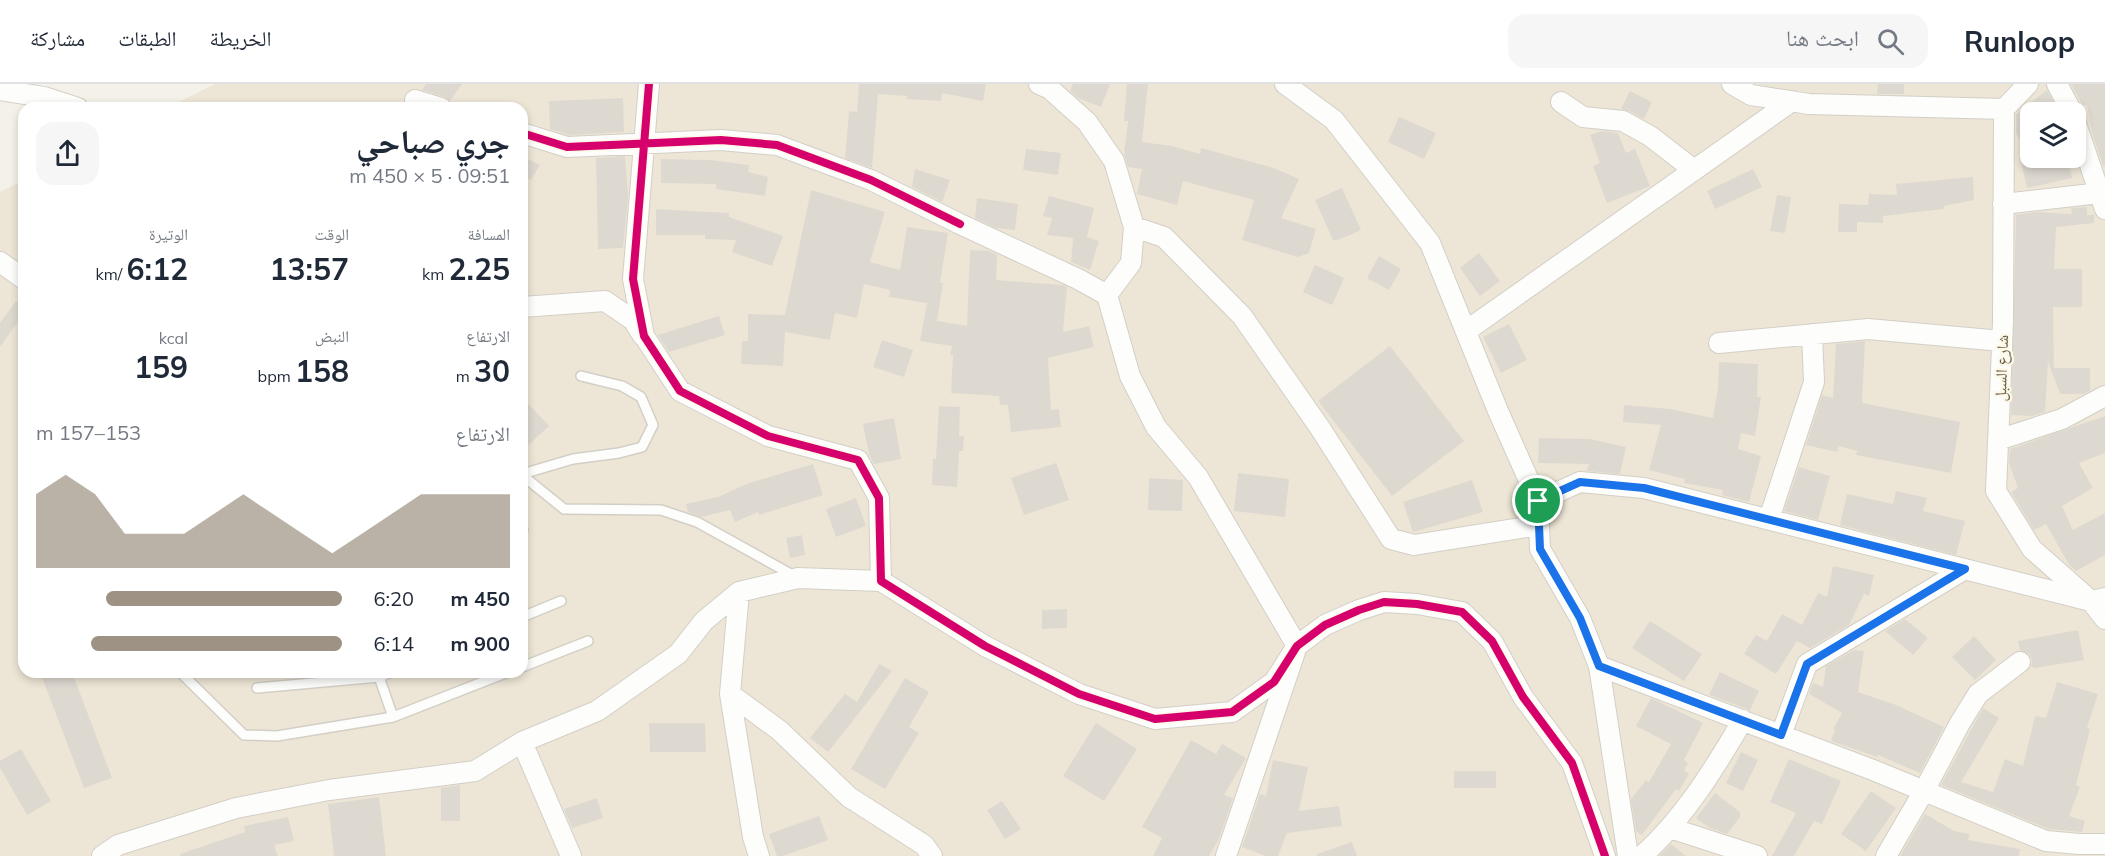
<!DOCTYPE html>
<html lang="ar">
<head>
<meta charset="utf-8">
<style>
  body { margin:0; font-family:Mulish,"Noto Naskh Arabic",sans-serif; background:#f6f6f7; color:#1f2937; direction:rtl; height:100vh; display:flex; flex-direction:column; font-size:22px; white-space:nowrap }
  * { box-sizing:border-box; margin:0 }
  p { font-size:20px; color:#747a83 }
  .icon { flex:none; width:33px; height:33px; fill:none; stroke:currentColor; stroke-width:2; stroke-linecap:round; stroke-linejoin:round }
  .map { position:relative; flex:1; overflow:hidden; direction:ltr }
  .side { position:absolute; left:18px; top:18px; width:510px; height:576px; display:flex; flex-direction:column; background:#fff; border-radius:18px; box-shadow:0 3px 9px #0003; direction:rtl }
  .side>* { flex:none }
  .tools { position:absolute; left:2020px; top:18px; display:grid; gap:12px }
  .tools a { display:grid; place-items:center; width:66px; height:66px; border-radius:12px; background:#fff; box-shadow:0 3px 9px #0003; font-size:30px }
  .pin { position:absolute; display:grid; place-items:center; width:51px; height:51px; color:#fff; margin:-26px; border:3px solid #fff; border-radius:50%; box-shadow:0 2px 6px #0007 }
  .round { display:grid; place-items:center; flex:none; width:63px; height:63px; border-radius:18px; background:#f6f6f7 }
  .head { display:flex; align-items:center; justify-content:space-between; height:102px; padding:0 18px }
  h1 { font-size:33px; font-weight:700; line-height:45px }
  .figures { display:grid; grid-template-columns:repeat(3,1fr); gap:9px; height:102px; padding:6px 18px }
  .figures div { display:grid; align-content:center }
  .figures b { font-size:30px; font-weight:700 }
  .figures small { font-size:16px; font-weight:400 }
  .figures p { font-size:16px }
  .chart { height:168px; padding:12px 18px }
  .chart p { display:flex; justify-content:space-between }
  .chart svg { width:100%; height:108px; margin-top:6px; fill:#9d9283; opacity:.7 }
  ul { padding:0 18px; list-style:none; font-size:20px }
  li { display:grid; grid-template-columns:96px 72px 1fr; align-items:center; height:45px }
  li i { height:15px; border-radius:8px; background:#9d9283 }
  header { display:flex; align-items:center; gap:36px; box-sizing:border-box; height:84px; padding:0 30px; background:#fff; border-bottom:2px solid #e0e1e3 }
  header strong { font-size:28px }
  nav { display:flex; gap:33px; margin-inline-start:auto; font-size:21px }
  .search { width:420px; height:54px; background:#f6f6f7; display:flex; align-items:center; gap:15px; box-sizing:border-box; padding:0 21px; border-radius:18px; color:#747a83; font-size:22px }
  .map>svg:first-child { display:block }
</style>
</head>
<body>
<header>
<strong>Runloop</strong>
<div class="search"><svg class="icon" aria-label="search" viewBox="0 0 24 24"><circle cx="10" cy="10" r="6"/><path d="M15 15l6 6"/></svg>ابحث هنا</div>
<nav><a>الخريطة</a><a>الطبقات</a><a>مشاركة</a></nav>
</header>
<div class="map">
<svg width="2105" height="772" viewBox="0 0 2105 772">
  <rect width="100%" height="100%" fill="#f4f2e8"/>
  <path fill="#ede6d6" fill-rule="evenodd" d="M 215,0 L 2105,0 L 2105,772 L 0,772 L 0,108 L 24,96 L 24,588 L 522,588 L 522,24 L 167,24 ZM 2031,28 L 2076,28 L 2076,74 L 2031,74 Z"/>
  <path fill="#ded9d0" d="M 426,0 L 462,0 L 450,17 L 445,13 L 422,6 Z
    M 859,0 L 986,0 L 983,17 L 942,9 L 941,17 L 907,15 L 907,12 L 878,10 L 872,84 L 845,74 L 849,27 L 857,28 Z
    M 1073,0 L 1110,0 L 1101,23 L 1078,14 L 1070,7 Z
    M 1127,0 L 1148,0 L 1142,58 L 1172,62 L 1200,70 L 1201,64 L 1274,84 L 1299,95 L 1281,134 L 1316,145 L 1309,169 L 1298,173 L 1242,156 L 1254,116 L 1183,97 L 1177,121 L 1137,110 L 1142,85 L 1128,83 L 1124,70 L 1128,37 L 1124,37 Z
    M 1878,0 L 1904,0 L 1904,10 L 1877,10 Z
    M 2071,0 L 2105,0 L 2105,82 L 2103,82 L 2093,52 L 2087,21 L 2083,22 Z
    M 2047,6 L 2059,28 L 2031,28 L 2031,70 L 2016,50 L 2016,30 Z
    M 1630,7 L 1652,18 L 1644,35 L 1629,27 L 1621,25 Z
    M 623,14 L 624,48 L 569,51 L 550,45 L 549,17 Z
    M 1399,33 L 1436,49 L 1424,75 L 1388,58 Z
    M 1602,47 L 1618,49 L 1626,69 L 1635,65 L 1650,102 L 1607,119 L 1593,82 L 1600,79 L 1590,51 Z
    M 1026,65 L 1061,69 L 1058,91 L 1023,86 Z
    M 522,72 L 540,81 L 531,96 L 522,92 Z
    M 625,72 L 628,113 L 623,164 L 598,165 L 596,74 Z
    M 2020,74 L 2067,74 L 2072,94 L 2027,104 Z
    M 661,75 L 711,76 L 749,81 L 748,88 L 768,93 L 765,112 L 716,105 L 716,100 L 661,99 Z
    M 915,85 L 950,96 L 942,118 L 912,103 Z
    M 1753,85 L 1762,103 L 1715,125 L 1707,107 Z
    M 1973,93 L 1974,116 L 1944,122 L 1944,125 L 1883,132 L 1883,139 L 1857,138 L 1857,148 L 1838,148 L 1839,120 L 1868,121 L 1869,110 L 1897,111 L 1896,100 Z
    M 1342,104 L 1361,146 L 1338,156 L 1333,156 L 1315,116 Z
    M 811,106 L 885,128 L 870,178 L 900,186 L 907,143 L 948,149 L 940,199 L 943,199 L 937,237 L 967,242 L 970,166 L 989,167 L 997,171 L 996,196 L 1063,201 L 1067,203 L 1063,248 L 1089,242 L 1094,263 L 1048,274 L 1051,326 L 1059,325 L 1061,343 L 1011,348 L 1008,321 L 1000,321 L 999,312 L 951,309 L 953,271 L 950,271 L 952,262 L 920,257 L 927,219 L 889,213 L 890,206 L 864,200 L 857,234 L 835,229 L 830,256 L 785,248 L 783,282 L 741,280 L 742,257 L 748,257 L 748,230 L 785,231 Z
    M 1777,111 L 1791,113 L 1785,149 L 1770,147 Z
    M 1049,112 L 1094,124 L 1087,153 L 1099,157 L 1090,186 L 1071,178 L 1073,154 L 1047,151 L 1052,134 L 1043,132 Z
    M 977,114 L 1018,120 L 1015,146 L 996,144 L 975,134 Z
    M 2087,123 L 2087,131 L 2094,131 L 2094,139 L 2056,143 L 2054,185 L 2082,185 L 2082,223 L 2053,223 L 2054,284 L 2090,284 L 2090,307 L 2083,310 L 2060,310 L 2048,278 L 2045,328 L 2032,332 L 2011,331 L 2016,131 L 2036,128 L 2072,130 L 2071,124 Z
    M 656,125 L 729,129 L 729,133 L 783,152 L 772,182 L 732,168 L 736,156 L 705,155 L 705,151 L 656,151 Z
    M 1479,169 L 1500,197 L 1480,212 L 1460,184 Z
    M 1379,172 L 1401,185 L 1389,206 L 1367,194 Z
    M 1315,181 L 1344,194 L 1332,221 L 1303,208 Z
    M 16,217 L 24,223 L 24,229 L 0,263 L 0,239 Z
    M 719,232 L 725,251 L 669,268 L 659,253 L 658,251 Z
    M 1509,240 L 1527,276 L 1501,289 L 1483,253 Z
    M 882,256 L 913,266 L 904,293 L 873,283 Z
    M 1865,257 L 1862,319 L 1960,338 L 1951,389 L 1856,371 L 1857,367 L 1839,362 L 1837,368 L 1806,361 L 1822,311 L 1833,314 L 1836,260 Z
    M 1390,262 L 1464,357 L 1392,412 L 1318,317 Z
    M 1719,278 L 1758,280 L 1757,313 L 1761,313 L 1755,352 L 1741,349 L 1738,365 L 1761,372 L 1749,418 L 1722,411 L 1723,406 L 1684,399 L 1685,395 L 1649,386 L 1661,341 L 1623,338 L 1624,321 L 1670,325 L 1713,334 L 1718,304 Z
    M 522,313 L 549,342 L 522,367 Z
    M 939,322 L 960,323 L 959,352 L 964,352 L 963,367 L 959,367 L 957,403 L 932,401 L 933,375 L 936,375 Z
    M 2105,332 L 2105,369 L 2079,379 L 2093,404 L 2062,422 L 2073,446 L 2105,429 L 2105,471 L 2076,487 L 2069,481 L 2046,440 L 2034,446 L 2011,408 L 2018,404 L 2009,379 L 2010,365 Z
    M 894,334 L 901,375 L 874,380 L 869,370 L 863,340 Z
    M 1539,354 L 1590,355 L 1626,363 L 1620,390 L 1587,387 L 1589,380 L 1538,379 Z
    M 1056,379 L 1069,416 L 1024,431 L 1011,394 Z
    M 813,380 L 823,411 L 759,431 L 758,428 L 735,438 L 730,426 L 702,433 L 688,428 L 686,420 L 718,413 L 749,399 Z
    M 1799,383 L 1830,392 L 1818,436 L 1784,427 Z
    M 1238,389 L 1289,395 L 1285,433 L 1234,427 Z
    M 1149,394 L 1183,396 L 1182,427 L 1148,426 Z
    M 1472,396 L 1483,428 L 1413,448 L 1403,418 Z
    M 1896,407 L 1927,414 L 1923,427 L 1965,437 L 1956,471 L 1840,441 L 1847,410 L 1893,420 Z
    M 856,414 L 866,442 L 836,453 L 826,425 Z
    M 802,451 L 805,471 L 790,474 L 786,454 Z
    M 1833,482 L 1874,491 L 1869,512 L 1864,510 L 1849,541 L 1810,564 L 1797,557 L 1776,590 L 1744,570 L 1756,551 L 1767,557 L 1782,530 L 1802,541 L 1818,509 L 1827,513 Z
    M 1067,525 L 1067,544 L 1042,545 L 1042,526 Z
    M 1905,535 L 1928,554 L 1913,571 L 1885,547 Z
    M 1650,537 L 1702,570 L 1684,597 L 1632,564 Z
    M 2078,546 L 2084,576 L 2035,584 L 2031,582 L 2032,576 L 2029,570 L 2020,566 L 2018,557 Z
    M 1974,552 L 1996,576 L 1975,596 L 1952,573 Z
    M 1854,566 L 1864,567 L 1858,608 L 1896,621 L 1944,643 L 1920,689 L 1878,671 L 1877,673 L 1831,657 L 1835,646 L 1833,645 L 1842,629 L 1809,610 L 1813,599 L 1823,603 L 1826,582 Z
    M 879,580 L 892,587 L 828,668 L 810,654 L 845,610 L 857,618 Z
    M 40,588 L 72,588 L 112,694 L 84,704 Z
    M 1720,588 L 1759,607 L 1750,626 L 1709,611 Z
    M 905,594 L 929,608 L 909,643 L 919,649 L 885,705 L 851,685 Z
    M 2057,598 L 2098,610 L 2087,644 L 2090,645 L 2076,701 L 2080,703 L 2069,732 L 2085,737 L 2082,748 L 2049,745 L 1941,701 L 1983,624 L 1999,634 L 1961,698 L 1993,708 L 2005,675 L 2023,682 L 2035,632 L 2046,634 Z
    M 1651,614 L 1703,639 L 1684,676 L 1688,679 L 1684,686 L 1689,690 L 1679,707 L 1676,705 L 1642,751 L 1636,747 L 1631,715 L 1646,696 L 1649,698 L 1671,660 L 1636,642 Z
    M 649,639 L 705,639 L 706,668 L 650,668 Z
    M 1096,639 L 1137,665 L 1104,717 L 1063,692 Z
    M 1191,656 L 1216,670 L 1222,660 L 1246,674 L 1224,711 L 1233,714 L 1219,755 L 1209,772 L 1153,772 L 1162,754 L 1142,743 Z
    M 21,665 L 51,717 L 27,731 L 0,684 L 0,677 Z
    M 1741,668 L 1758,676 L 1743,707 L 1726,699 Z
    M 1789,675 L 1841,697 L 1822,740 L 1814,737 L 1794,772 L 1772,772 L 1796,729 L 1770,718 Z
    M 1273,676 L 1308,683 L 1299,727 L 1339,722 L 1342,742 L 1287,749 L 1278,772 L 1266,772 L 1242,763 L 1260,710 L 1266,712 Z
    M 1454,687 L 1496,687 L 1496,704 L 1454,704 Z
    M 460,701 L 460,737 L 441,737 L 441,704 Z
    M 1871,707 L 1896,724 L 1866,767 L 1841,750 Z
    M 1715,709 L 1740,728 L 1740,733 L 1727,750 L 1710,744 L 1696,734 Z
    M 379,713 L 386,772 L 334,772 L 328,720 Z
    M 597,714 L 603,734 L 572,744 L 564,725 Z
    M 1002,717 L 1021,745 L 1005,755 L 987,726 Z
    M 1925,730 L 1954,747 L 1970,750 L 1968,756 L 2020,765 L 2019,772 L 1900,772 Z
    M 819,732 L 828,756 L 783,772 L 777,772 L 769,750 Z
    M 288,733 L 294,757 L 274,761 L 278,772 L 180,772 L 180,770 L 245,748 L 244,742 Z
    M 1352,758 L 1357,772 L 1317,772 L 1317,770 Z
    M 1671,760 L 1686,772 L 1659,772 Z"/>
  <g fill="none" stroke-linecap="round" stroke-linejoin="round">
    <defs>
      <path id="lane" d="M 522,390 L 573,375 L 619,369 L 642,363 L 653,341 L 641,313 L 622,302 L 581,292
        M 522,391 L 564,425 L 661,426 L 697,438 L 796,493
        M 522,447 L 523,446
        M 522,533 L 561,517
        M 522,583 L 588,557
        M 180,588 L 244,651 L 277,652 L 393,633 L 508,588
        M 378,590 L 393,633
        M 257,604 L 379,593 L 392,588"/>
      <path id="street" d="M 649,0 L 633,195 L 644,252 L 680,307 L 768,352 L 858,376 L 879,414 L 881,497 L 985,562 L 1079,610 L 1155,635 L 1232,628 L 1274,598 L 1297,562 L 1325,541 L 1359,526 L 1384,518 L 1417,520 L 1462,528 L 1492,557 L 1523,613 L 1572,679 L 1605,772
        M 1039,0 L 1050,5 L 1087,38 L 1114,77 L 1134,143 L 1131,179 L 1107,211
        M 1285,0 L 1334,36 L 1430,159 L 1498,327 L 1538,417
        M 1732,0 L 1751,11 L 1809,20 L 2004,25
        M 2028,0 L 2004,25 L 2003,238 L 1996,407 L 2032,465 L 2091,517 L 2105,535
        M 2057,0 L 2072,28
        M 0,6 L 44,13 L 78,24
        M 415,16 L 441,24
        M 1561,18 L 1583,33 L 1623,37 L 1650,52 L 1694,86
        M 2076,40 L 2105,125
        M 522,49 L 567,63 L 721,56 L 777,61 L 871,96 L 960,140 L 1078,195 L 1107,211 L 1130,292 L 1156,343 L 1198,393 L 1297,562 L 1226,772
        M 2003,120 L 2100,109
        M 1134,143 L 1164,153 L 1242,232 L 1320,344 L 1391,455 L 1414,461 L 1539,441
        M 0,178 L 24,195
        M 522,223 L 605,217 L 633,236 L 643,252
        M 1466,247 L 1792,17
        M 1719,259 L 1868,245 L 2002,257
        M 1998,356 L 2062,335 L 2105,312
        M 1769,435 L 1814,298 L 1812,250
        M 739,508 L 730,610 L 753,753 L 759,772
        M 1599,582 L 1873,686 L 2046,757 L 2079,760 L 2105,760
        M 730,610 L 779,646 L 849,713 L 924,761 L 932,772
        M 1781,651 L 1807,580 L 1965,485
        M 522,658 L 571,772
        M 1670,744 L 1757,772
        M 102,772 L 118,761 L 236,724 L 329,706 L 475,687 L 522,658 L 597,627 L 678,570 L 704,537 L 739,508 L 798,494 L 881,497
        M 1628,772 L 1599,582 L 1580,534 L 1540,465 L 1538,417 L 1580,398 L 1644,404 L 2091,517 L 2105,514
        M 1642,772 C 1685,733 1714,685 1743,636
        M 1886,772 L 1924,707 L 1960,639 L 1978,610 L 2020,578"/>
    </defs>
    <use href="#lane" stroke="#d3cfc6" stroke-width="12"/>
    <use href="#street" stroke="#d3cfc6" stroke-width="22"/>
    <use href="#lane" stroke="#fdfdfc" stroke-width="9"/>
    <use href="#street" stroke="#fdfdfc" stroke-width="20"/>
    <defs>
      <path id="cycleway" d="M 649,0 L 633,195 L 644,252 L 680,307 L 768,352 L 858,376 L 879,414 L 881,497 L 985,562 L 1079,610 L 1155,635 L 1232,628 L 1274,598 L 1297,562 L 1325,541 L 1359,526 L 1384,518 L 1417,520 L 1462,528 L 1492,557 L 1523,613 L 1572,679 L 1605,772
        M 522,49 L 567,63 L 721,56 L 777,61 L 871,96 L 960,140"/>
    </defs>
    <use href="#cycleway" stroke="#fcf9e8" stroke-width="11"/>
    <use href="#cycleway" stroke="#d6006c" stroke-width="8"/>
  </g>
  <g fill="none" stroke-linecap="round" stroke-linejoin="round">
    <defs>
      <path id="route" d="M 1580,398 L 1644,404 L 1965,485 L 1807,580 L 1781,651 L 1599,582 L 1580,534 L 1540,465 L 1538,417 Z"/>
    </defs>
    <use href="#route" stroke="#fff" stroke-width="12"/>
    <use href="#route" stroke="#1a73e8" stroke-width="8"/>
  </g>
  <g text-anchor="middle" stroke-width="4.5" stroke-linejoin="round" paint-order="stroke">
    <g font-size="16" fill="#6e5f4c" stroke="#fcf9e8">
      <text transform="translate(2001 284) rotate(-88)" y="6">شارع السبل</text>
    </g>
  </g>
</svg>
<div class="tools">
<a><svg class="icon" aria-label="layers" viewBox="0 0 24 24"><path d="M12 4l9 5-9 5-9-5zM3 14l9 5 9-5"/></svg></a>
</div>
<div class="pin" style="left:1538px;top:417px;background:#1e9e55"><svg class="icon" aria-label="arrive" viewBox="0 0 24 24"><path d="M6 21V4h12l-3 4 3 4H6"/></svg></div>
<section class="side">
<div class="head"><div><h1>جري صباحي</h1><p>09:51 · 5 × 450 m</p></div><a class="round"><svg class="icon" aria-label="share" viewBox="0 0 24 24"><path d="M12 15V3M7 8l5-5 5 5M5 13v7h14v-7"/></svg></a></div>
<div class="figures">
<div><p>المسافة</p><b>2.25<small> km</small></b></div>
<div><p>الوقت</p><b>13:57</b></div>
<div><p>الوتيرة</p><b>6:12<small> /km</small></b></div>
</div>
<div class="figures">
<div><p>الارتفاع</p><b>30<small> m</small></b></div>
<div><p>النبض</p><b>158<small> bpm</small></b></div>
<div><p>kcal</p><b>159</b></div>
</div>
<div class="chart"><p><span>الارتفاع</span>153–157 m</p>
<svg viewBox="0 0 160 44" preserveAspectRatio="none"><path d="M0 44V14L10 6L20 14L30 30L40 30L50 30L60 22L70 14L80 22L90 30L100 38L110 30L120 22L130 14L140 14L150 14L160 14V44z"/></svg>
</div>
<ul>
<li><b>450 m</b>6:20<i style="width:77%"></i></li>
<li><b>900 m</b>6:14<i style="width:82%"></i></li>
</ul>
</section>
</div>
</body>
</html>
